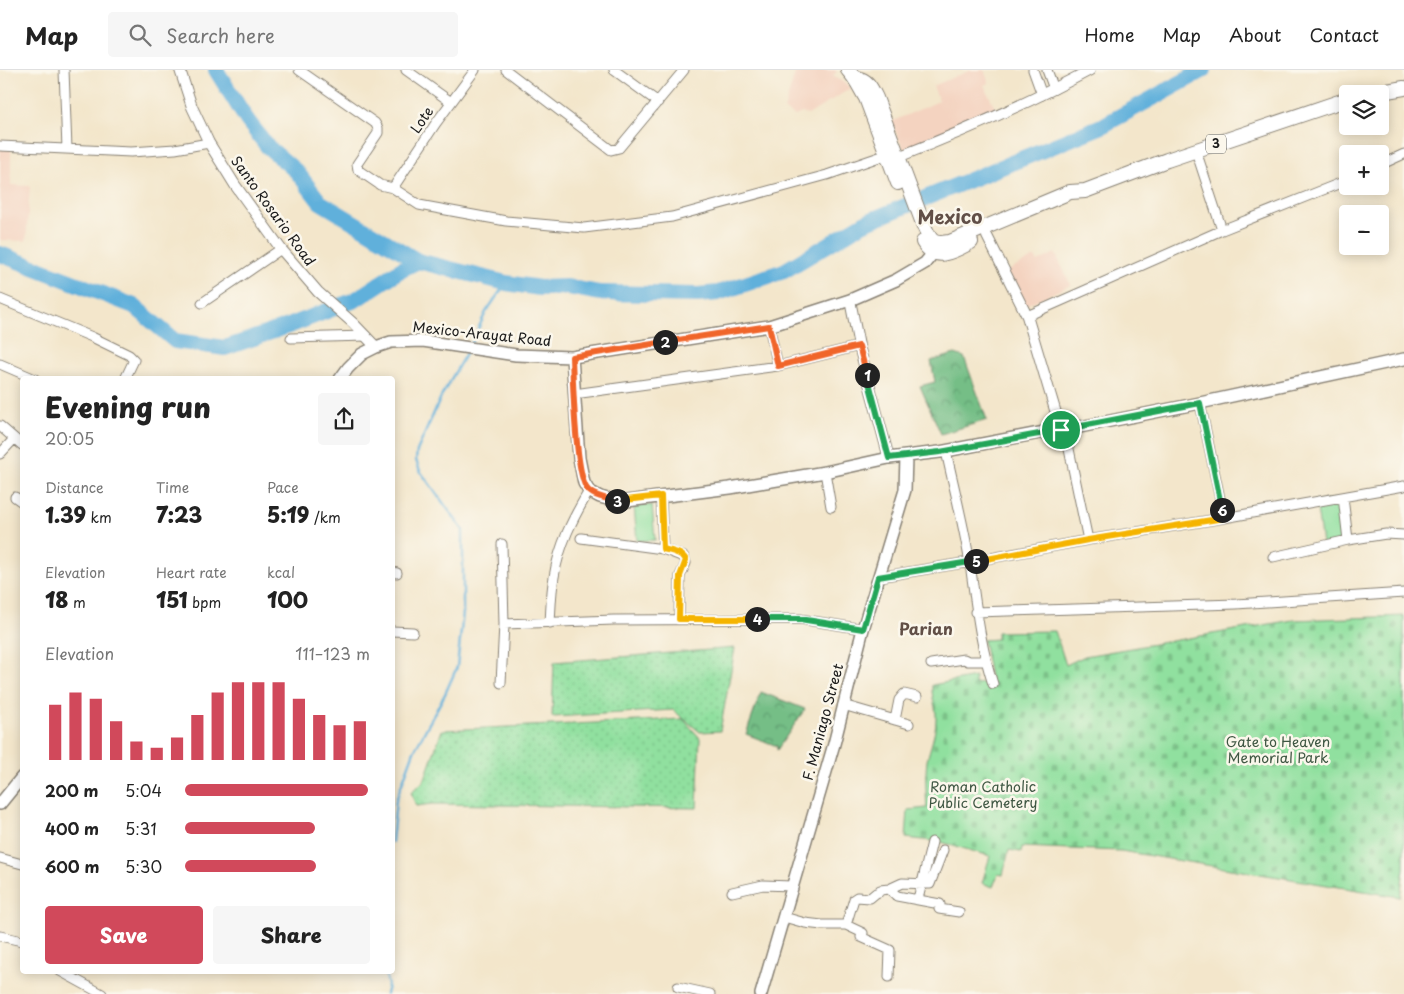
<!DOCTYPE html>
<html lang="en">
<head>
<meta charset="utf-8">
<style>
  body { margin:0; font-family:"Playpen Sans",sans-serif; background:#f6f6f6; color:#222; height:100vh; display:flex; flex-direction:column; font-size:19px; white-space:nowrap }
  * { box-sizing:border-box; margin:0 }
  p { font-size:16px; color:#767676 }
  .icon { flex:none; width:28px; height:28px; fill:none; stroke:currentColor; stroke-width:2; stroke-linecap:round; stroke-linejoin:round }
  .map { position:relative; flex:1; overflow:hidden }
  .sheet { position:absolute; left:20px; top:306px; width:375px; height:598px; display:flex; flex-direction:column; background:#fff; border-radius:5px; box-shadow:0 2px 12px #0003 }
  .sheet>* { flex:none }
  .tools { position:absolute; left:1339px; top:15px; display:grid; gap:10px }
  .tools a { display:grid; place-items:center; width:50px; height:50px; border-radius:5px; background:#fff; box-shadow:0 2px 12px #0003; font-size:25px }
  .pin { position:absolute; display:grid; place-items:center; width:42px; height:42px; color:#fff; margin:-21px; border:2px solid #fff; border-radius:50%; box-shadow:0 1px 5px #0007 }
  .km { position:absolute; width:25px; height:25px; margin:-12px; border-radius:50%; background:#222; color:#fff; font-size:14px; line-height:25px; text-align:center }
  .round { display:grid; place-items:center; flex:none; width:52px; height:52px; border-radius:5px; background:#f6f6f6 }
  .head { display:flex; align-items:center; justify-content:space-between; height:85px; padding:0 25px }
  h1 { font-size:28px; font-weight:800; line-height:38px }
  .metrics { display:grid; grid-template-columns:repeat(3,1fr); gap:8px; height:85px; padding:5px 25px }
  .metrics div { display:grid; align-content:center }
  .metrics b { font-size:21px; font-weight:800 }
  .metrics small { font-size:14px; font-weight:400 }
  .metrics p { font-size:14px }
  .chart { height:140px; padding:10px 25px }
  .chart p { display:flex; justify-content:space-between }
  .chart svg { width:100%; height:90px; margin-top:5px; stroke:#d1495b; stroke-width:6 }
  .cta { display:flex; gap:10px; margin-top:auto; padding:10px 25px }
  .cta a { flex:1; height:58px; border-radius:5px; background:#d1495b; color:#fff; font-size:20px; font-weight:800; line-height:58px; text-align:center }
  .cta a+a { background:#f6f6f6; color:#222 }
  ul { padding:0 25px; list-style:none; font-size:16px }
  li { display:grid; grid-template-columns:80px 60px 1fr; align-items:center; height:38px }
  li i { height:12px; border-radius:6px; background:#d1495b }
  header { display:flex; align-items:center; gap:30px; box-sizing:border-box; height:70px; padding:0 25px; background:#fff; border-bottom:1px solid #e0e0e0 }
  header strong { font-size:24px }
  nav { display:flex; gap:28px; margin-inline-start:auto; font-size:18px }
  .search { width:350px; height:45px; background:#f6f6f6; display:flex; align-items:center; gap:12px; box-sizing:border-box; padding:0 18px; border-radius:5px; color:#767676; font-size:19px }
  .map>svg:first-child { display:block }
</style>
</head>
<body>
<header>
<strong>Map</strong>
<div class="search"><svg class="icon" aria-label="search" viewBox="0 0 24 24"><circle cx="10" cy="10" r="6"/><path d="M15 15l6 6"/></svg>Search here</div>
<nav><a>Home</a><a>Map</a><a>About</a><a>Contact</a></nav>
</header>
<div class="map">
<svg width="1404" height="924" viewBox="0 0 1404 924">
  <defs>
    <pattern id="grass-dots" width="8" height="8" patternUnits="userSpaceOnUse" patternTransform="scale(1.25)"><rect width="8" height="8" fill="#90e09f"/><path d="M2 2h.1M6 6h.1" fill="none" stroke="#7cc088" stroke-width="1.8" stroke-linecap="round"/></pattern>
    <pattern id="forest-crowns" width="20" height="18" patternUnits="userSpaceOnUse" patternTransform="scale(1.25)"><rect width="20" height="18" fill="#74be86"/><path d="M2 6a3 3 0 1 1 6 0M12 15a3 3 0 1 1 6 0" fill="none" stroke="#5e9a6d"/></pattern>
    <pattern id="cemetery-stones" width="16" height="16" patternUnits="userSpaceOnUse" patternTransform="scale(1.25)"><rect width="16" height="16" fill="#90e09f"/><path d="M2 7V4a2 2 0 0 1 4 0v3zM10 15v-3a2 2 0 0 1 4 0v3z" fill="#7cc088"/></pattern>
  </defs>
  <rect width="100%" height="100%" fill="#fbf7ec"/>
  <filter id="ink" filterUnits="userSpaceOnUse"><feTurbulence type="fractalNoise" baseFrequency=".02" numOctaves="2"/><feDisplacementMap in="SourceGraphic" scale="10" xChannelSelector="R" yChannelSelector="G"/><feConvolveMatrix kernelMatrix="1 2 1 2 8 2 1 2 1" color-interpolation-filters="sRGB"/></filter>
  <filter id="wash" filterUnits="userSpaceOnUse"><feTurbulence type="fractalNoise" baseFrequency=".0096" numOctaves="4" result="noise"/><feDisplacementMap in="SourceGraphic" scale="20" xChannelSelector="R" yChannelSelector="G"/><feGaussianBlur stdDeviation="1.12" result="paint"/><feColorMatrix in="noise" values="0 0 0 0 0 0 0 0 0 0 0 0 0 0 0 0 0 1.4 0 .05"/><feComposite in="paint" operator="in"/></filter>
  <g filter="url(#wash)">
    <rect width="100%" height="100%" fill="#f3e6cb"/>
    <path fill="#f4d3c0" d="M 796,0 L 835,0 L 837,2 L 833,5 L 851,18 L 808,45 L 802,43 L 795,46 L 784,40 Z
      M 971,0 L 984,0 L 989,13 L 984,15 L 996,40 L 904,80 L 891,52 L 939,31 L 933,16 Z
      M 0,78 L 11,78 L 11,115 L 30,116 L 26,171 L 0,170 Z
      M 1055,183 L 1071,215 L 1023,236 L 1006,202 L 1035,187 L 1038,192 Z"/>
    <path fill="url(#grass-dots)" stroke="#567e5e" d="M 735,578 L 720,661 L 700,662 L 673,640 L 552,647 L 554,592 Z
      M 683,649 L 700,668 L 697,738 L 432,734 L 416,736 L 411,722 L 424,711 L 442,660 Z"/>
    <path fill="url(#forest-crowns)" stroke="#486d51" d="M 955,284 L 964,287 L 987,350 L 941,364 L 920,316 L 935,312 L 931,291 Z
      M 761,622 L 805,639 L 777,680 L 777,676 L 746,664 Z"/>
    <path fill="url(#cemetery-stones)" stroke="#567e5e" d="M 1404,546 L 1404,798 L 1400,827 L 1121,781 L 1022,777 L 1021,782 L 1009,780 L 1003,805 L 998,804 L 993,817 L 982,813 L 990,786 L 941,772 L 906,768 L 908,740 L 927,738 C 926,722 925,707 927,691 C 930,677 936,664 936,649 C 937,638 931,627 932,615 L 975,607 L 975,614 L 991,612 L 983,570 L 997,569 L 997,562 L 1055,561 L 1066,595 L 1085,586 L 1293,550 Z"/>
    <path fill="#90e09f" stroke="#567e5e" d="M 1337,429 L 1344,471 L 1322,474 L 1316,432 Z
      M 652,435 L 655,470 L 637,471 L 634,436 Z"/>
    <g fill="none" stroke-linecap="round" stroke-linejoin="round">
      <path stroke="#60b0db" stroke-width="2.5" d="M 471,274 L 486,242 L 506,213
        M 392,772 L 396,730 L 414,681 L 445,624 L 457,597 L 463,543 L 463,460 L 420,401 L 416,390 L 417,381 L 441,327 L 467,281
        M 385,901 L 388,916 L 386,924"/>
      <path stroke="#60b0db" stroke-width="16" d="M 216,0 L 247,50 L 268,77 L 297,102 L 320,132 L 418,191 L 506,213 L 540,218 L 567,217 L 600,223 L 698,225 L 718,223 L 784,201 L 864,153 L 1102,56 L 1204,0
        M 0,184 L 134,236 L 175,271 L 225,278 L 291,255 L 355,230 L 402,199 L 418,191"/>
    </g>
  </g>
  <g filter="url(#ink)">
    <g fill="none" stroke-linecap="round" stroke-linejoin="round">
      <defs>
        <path id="minor" d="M 64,0 L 67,79
          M 299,0 L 375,53 L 378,58 L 378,63 L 357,94 L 358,100 L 380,115 L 393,118 L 419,135 L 506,151 L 584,158 L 672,147 L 827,105 L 891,83
          M 406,0 L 451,32
          M 506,0 L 611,80 L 619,78 L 684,0
          M 614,0 L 658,32
          M 1033,0 L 1042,25
          M 1047,0 L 1054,19
          M 0,76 L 131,82 L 175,79 L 209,73
          M 1196,81 L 1222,160
          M 1380,95 L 1404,84
          M 393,118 L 436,53 L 475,0
          M 0,229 L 92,267 L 129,285 L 134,290 L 125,309
          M 202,233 L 281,179
          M 1027,246 L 1222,160 L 1348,110
          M 769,256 L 778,296
          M 291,268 L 366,266
          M 0,294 L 35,309
          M 574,324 L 778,296 L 859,276
          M 1200,333 L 1224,448
          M 0,356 L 22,375
          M 1065,360 L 1088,470
          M 946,381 C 954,418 964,456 970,494 C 976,535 980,575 993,614
          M 0,384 L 14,369
          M 825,402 L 831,437
          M 661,426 L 663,479
          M 15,427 L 22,432
          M 581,468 L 663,479 L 684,487 L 686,493 L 680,506 L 679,549
          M 1348,470 L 1386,464 L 1404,465
          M 1273,487 L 1348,470 L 1343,427
          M 392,502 L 397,503
          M 879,507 L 969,492 L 1088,470 L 1224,448 L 1404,416
          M 975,542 L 1236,534 L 1404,523
          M 550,553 C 551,538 551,522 554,507 C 559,475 573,448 589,421
          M 504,554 L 614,550 L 800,549 L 863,559
          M 392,561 L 413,562
          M 931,594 L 964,589 L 968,591 L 985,591
          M 501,613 L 504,554 L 502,474
          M 843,635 L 909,654
          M 895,650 L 899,630 L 904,624 L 917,627
          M 0,788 L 22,794
          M 889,819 L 902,813 L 930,814 L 943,780
          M 732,822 L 763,815 L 792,816
          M 918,829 L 932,772
          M 784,847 L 805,853 L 822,855 L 846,855 L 854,829 L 857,827 L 870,828 L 876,823 L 879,822 L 880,820 L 889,819 L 897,826 L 940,834 L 939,839 L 959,842
          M 846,855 L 863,863 L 861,867 L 890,880 L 889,907
          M 0,866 L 22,871
          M 60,901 L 102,924
          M 678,917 L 710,924"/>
        <path id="tertiary" d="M 180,0 L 192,37 L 209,73 L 235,115 L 281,179 L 318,222 L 353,253 L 376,277
          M 893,89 C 960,63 1027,34 1090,0
          M 987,166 L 1027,246 L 1061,360
          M 850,230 L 859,276 L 889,388"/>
        <path id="secondary" d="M 572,287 L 579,388 L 584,413 L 589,421 L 600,427 L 619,432 L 730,418 L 825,402 L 889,388 L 940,382 L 1050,361 L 1065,360 L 1200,333 L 1404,289
          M 340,309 L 348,298 L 362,284 L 376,277 L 391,272 L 423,271 L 516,285 L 572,287 L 769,256 L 850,230 L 896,210 L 925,193 L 938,177
          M 0,734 L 22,707
          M 761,924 L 834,674 L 863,559 L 905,420 L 906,387"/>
        <path id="trunk" d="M 848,0 C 856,8 860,18 866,28 L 898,113
          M 856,8 C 868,10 871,18 876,28 L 924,156 C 931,171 932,175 950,172 L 1070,122 L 1085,121 L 1167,90 L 1348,29
          M 1370,24 L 1404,18
          M 923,172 C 936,193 954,181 971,172"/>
      </defs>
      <use href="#minor" stroke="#888174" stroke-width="11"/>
      <use href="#tertiary" stroke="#888174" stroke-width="12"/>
      <use href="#secondary" stroke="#888174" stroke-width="14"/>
      <use href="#trunk" stroke="#888174" stroke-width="16"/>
      <use href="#minor" stroke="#fff" stroke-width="9"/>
      <use href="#tertiary" stroke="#fff" stroke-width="10"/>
      <use href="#secondary" stroke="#fff" stroke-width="11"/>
      <use href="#trunk" stroke="#fff" stroke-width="14"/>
    </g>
  </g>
  <g fill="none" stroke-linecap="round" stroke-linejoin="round" filter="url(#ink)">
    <defs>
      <path id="split-1" d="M 867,305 L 889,388 L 940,382 L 1061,360"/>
      <path id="split-2" d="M 665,272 L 769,256 L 778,296 L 859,276 L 867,305"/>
      <path id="split-3" d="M 617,431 C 608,429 595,427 588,420 C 575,408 573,309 572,287 L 665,272"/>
      <path id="split-4" d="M 617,431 L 661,426 L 663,479 C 670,481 682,482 686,490 L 680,506 L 679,549 L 757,549"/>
      <path id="split-5" d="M 757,549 L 800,549 L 863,559 L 878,507 L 976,491"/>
      <path id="split-6" d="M 976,491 L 1088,470 L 1224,448 L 1222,440"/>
      <path id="split-7" d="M 1061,360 L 1200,333 L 1222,440"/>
    </defs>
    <use href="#split-1" stroke="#fff" stroke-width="10"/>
    <use href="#split-2" stroke="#fff" stroke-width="10"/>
    <use href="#split-3" stroke="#fff" stroke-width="10"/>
    <use href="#split-4" stroke="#fff" stroke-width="10"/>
    <use href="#split-5" stroke="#fff" stroke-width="10"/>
    <use href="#split-6" stroke="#fff" stroke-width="10"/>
    <use href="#split-7" stroke="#fff" stroke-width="10"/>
    <use href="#split-1" stroke="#22a559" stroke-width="6"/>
    <use href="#split-2" stroke="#f0652b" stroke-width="6"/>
    <use href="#split-3" stroke="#f0652b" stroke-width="6"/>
    <use href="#split-4" stroke="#f5b400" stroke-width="6"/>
    <use href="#split-5" stroke="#22a559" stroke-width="6"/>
    <use href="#split-6" stroke="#f5b400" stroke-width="6"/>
    <use href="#split-7" stroke="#22a559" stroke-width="6"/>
  </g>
  <g text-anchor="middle" stroke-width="5" stroke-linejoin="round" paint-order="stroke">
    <rect fill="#fbf7ec" stroke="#5f5e5a" stroke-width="1" x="1206" y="64.5" width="20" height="19" rx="4"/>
    <g font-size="12" font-weight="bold" fill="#1c1c1c">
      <text x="1216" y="78">3</text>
    </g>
    <g font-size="14" fill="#1c1c1c" stroke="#fbf7ec">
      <text transform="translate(422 50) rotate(-56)" y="5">Lote</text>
      <text transform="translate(273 141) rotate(54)" y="5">Santo Rosario Road</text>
      <text transform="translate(482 264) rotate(6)" y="5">Mexico-Arayat Road</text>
      <text transform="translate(823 652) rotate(-75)" y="5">F. Maniago Street</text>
    </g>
    <g font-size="14" fill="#3f5743" stroke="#fbf7ec">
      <text x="1278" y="677">Gate to Heaven<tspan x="1278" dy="16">Memorial Park</tspan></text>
      <text x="983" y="722">Roman Catholic<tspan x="983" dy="16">Public Cemetery</tspan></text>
    </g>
    <g font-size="16" font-weight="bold" fill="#614f47" stroke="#fbf7ec">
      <text x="926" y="565">Parian</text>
    </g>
    <g font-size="19" font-weight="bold" fill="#614f47" stroke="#fbf7ec">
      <text x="950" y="154">Mexico</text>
    </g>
  </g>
</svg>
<div class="tools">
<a><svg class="icon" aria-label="layers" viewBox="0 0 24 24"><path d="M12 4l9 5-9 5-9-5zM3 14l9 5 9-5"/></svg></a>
<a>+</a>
<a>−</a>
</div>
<div class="pin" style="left:1061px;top:360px;background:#1e9e55"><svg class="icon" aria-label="arrive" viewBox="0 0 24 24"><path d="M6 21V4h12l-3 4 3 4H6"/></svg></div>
<b class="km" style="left:867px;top:305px">1</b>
<b class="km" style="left:665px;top:272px">2</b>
<b class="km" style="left:617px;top:431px">3</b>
<b class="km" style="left:757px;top:549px">4</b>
<b class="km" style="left:976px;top:491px">5</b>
<b class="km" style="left:1222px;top:440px">6</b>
<section class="sheet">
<div class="head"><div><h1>Evening run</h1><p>20:05</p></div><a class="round"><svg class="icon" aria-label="share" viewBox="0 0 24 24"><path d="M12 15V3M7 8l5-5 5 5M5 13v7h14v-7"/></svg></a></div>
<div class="metrics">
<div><p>Distance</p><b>1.39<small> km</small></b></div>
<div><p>Time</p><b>7:23</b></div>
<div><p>Pace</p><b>5:19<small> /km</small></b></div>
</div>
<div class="metrics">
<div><p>Elevation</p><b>18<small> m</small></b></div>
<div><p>Heart rate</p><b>151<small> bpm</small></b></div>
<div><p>kcal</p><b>100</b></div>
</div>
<div class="chart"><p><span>Elevation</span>111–123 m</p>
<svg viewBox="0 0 160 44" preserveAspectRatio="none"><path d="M5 44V17M15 44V11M25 44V14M35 44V25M45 44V35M55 44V38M65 44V33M75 44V22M85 44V11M95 44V6M105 44V6M115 44V6M125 44V14M135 44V22M145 44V27M155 44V25"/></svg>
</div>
<ul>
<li><b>200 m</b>5:04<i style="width:99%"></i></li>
<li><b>400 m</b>5:31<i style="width:70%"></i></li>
<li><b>600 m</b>5:30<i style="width:71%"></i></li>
</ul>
<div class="cta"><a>Save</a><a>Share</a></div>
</section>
</div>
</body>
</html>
